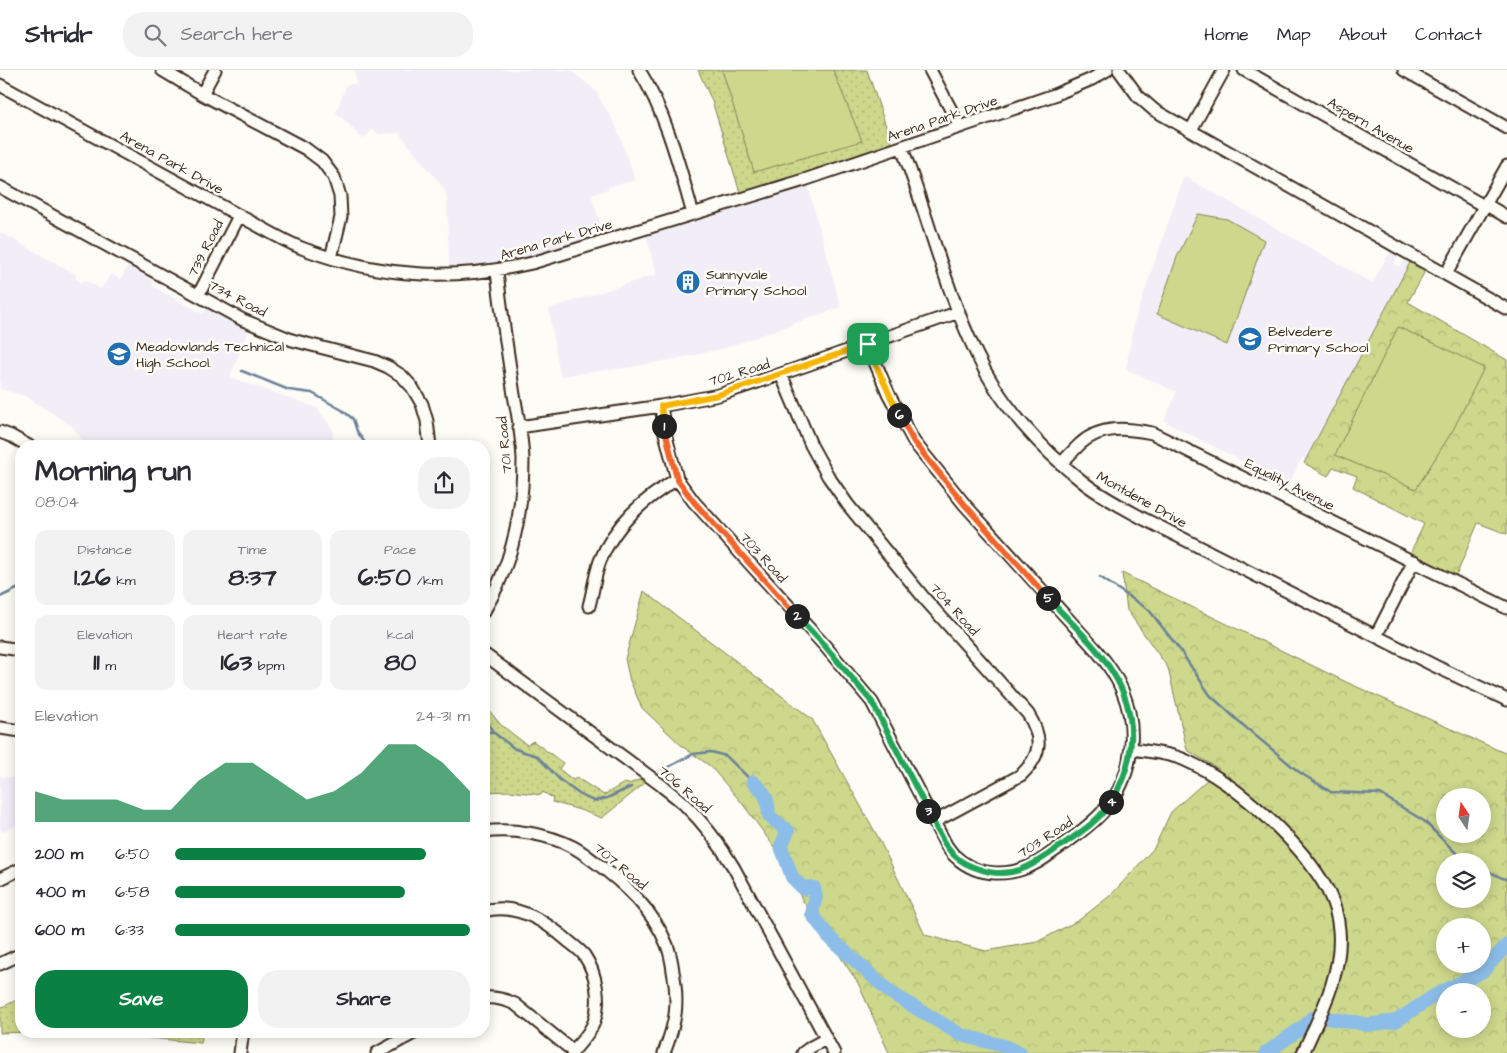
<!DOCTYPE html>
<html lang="en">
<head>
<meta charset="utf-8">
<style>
  body { margin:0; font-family:"Architects Daughter",sans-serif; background:#f2f2f3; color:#2b2b33; height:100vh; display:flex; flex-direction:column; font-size:19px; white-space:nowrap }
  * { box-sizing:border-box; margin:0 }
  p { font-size:16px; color:#7c7c81 }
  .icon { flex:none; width:28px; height:28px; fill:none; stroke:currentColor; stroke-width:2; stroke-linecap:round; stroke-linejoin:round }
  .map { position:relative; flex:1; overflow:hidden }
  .side { position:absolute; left:15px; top:370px; width:475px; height:598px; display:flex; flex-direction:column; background:#fff; border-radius:20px; box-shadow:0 2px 12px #0003 }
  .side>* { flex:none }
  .needle { width:32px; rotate:347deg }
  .buttons { position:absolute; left:1436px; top:718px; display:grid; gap:10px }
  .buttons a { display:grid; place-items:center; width:55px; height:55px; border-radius:50%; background:#fff; box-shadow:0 2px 12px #0003; font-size:25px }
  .pin { position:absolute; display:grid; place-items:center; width:42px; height:42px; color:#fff; margin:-21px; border-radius:10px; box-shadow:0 2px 8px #0006 }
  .km { position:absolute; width:25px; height:25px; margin:-12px; border-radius:50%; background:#222; color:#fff; font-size:14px; line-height:25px; text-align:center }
  .round { display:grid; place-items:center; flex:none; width:52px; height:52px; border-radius:20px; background:#f2f2f3 }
  .headline { display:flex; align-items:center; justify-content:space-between; height:85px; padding:0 20px }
  h1 { font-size:28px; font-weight:700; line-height:38px }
  .figures { display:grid; grid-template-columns:repeat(3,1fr); gap:8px; height:85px; padding:5px 20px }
  .figures div { display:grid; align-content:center; border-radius:12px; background:#f2f2f3; text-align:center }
  .figures b { font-size:25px; font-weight:700 }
  .figures small { font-size:14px; font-weight:400 }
  .figures p { font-size:14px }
  .chart { height:140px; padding:10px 20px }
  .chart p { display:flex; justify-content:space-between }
  .chart svg { width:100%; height:90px; margin-top:5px; fill:#0b8043; opacity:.7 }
  .button { display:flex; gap:10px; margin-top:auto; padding:10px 20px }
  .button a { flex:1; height:58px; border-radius:20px; background:#0b8043; color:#fff; font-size:20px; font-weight:700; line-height:58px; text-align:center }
  .button a+a { background:#f2f2f3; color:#2b2b33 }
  ul { padding:0 20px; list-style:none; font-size:16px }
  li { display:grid; grid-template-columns:80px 60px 1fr; align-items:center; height:38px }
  li i { height:12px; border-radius:6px; background:#0b8043 }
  header { display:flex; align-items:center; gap:30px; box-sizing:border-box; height:70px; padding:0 25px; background:#fff; border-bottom:1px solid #e1e1e2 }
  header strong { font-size:24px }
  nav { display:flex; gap:28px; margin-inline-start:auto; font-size:18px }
  .search { width:350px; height:45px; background:#f2f2f3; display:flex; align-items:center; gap:12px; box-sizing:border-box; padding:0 18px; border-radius:20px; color:#7c7c81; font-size:19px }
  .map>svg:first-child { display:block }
</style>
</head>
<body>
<header>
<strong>Stridr</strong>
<div class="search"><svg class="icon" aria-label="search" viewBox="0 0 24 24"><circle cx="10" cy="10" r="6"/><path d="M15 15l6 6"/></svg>Search here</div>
<nav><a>Home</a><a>Map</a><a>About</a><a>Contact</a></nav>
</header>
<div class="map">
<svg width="1507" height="983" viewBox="0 0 1507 983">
  <defs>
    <pattern id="grass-dots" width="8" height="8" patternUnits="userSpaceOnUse" patternTransform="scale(1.25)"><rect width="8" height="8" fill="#cdd88c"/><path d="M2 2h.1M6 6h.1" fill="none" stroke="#b1ba78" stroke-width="1.8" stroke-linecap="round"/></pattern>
    <pattern id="forest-crowns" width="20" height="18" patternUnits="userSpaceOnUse" patternTransform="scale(1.25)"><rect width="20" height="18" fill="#cdd88c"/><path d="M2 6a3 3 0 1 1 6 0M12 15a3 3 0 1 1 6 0" fill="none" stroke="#b1ba78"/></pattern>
  </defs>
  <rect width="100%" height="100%" fill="#fdfcf7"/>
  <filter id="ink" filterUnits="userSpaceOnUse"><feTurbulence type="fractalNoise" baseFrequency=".02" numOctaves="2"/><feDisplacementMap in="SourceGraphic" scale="10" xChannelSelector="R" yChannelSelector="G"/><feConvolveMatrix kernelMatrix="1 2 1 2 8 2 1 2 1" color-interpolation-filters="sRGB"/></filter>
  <g filter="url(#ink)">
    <path fill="#f1eef7" d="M 355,0 L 570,0 L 595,20 L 617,58 L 635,110 L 609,117 L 608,119 L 591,125 L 606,171 L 549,188 L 448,205 L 449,194 L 447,127 L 445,120 L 440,113 L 399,63 L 379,64 L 373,59 L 363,69 L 336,42 L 347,14 L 356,14 Z
      M 1184,106 L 1372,213 L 1390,182 L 1398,186 L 1394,194 L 1400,197 L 1406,188 L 1412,191 L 1306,389 L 1302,388 L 1288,415 L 1164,351 L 1177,322 L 1126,299 L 1134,253 Z
      M 806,109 L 841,237 L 725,278 L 690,286 L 631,297 L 560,306 L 549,239 L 657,204 L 644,159 Z
      M 0,162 L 77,205 L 75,208 L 82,213 L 84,210 L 101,219 L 111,204 L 121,209 L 128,196 L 152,210 L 152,212 L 154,217 L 203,244 L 206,239 L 248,261 L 230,307 L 317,338 L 333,360 L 333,376 L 87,376 L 72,356 L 25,326 L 0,319 Z
      M 0,706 L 21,709 L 21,753 L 3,762 L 0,759 Z"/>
    <path fill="url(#grass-dots)" stroke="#848155" d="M 698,0 L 867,0 L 894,80 L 742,129 L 712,31 Z
      M 484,634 L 500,654 L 527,675 L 533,671 L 563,693 L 559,699 L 573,710 L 577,708 L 604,725 L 624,713 L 629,714 L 648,706 L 651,708 L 602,748 L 580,740 L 552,732 L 553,728 L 543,722 L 541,725 L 510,721 L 484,722 Z
      M 21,928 L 21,961 L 59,961 L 0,963 L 0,938 Z
      M 71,961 L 203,961 L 201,973 L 90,962 Z"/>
    <path fill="url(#forest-crowns)" stroke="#848155" fill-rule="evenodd" d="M 1414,185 L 1429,194 L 1408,232 L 1507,290 L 1507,464 L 1478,453 L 1454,511 L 1408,488 L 1424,454 L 1353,417 L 1357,406 L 1333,397 L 1328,406 L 1304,393 Z
      M 1122,503 L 1346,612 L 1507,684 L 1507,983 L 889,983 L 858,913 L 803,831 L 772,774 L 742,733 L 710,696 L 683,677 L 642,638 L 630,611 L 625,589 L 644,521 L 812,649 L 878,767 L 925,865 L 986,881 L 1037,872 L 1079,850 L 1111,825 L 1154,778 L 1171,742 L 1219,699 L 1187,680 L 1168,598 L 1127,540 ZM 1445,726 L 1482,726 L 1482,764 L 1445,764 ZM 1445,791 L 1482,791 L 1482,829 L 1445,829 ZM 1445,856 L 1482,856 L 1482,894 L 1445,894 ZM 1445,921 L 1482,921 L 1482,959 L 1445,959 Z"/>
    <path fill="#cdd88c" stroke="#848155" d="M 722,0 L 833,0 L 862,71 L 754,102 Z
      M 1198,144 L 1227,149 L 1264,170 L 1227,275 L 1157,244 L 1177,187 Z
      M 1398,257 L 1440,276 L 1484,298 L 1453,360 L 1416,419 L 1335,385 Z"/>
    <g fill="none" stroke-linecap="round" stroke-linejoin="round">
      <path stroke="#6c8297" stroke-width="2.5" d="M 242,301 L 289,320 L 312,323 L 342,340 L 353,349 L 357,361 L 367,376
        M 1100,507 L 1149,540 L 1180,580 L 1210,625 L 1244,656 L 1299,702 L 1331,722 L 1380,724 L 1424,751 L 1456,783 L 1471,791
        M 0,527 L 21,517
        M 484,646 L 493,662 L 515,679 L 537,686 L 560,710 L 579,724 L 589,729 L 595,731 L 607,728 L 631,717
        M 484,662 L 492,662
        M 663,700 L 693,684 L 711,682 L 726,686 L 753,712
        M 1482,798 L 1502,808 L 1507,809"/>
      <path stroke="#8cbde8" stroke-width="14" d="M 753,712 C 766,723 768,728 769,746 L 788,761 L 781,776 L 792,807 L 804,819 L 810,817 L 814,818 L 816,826 L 812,844 L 829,867 L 891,923 L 961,965 L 1004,976 L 1020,983
        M 1266,983 L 1307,954 L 1312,948 L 1322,947 L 1350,952 L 1356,952 L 1366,955 L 1396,951 L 1434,926 L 1483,901 L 1507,875"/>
      <defs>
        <path id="minor" d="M 162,0 L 202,24 L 306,79 L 322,91 L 334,107 L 340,126 L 341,147 L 331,188
          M 639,0 C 666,43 679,95 693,144
          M 930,0 L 960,57
          M 1119,0 L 1138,26 L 1154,40 L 1507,239
          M 1244,0 L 1484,136
          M 1404,0 L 1507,58
          M 0,15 L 273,164 C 284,170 295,176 307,180 C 383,208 454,211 532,193 L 804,110 L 1054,25 L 1092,9 L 1107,0
          M 202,24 L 215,0
          M 1191,60 L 1224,0
          M 902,78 C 928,146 945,219 977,285 C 999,333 1041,379 1083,412 C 1103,428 1126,439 1148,451 L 1435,596 L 1507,630
          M 0,117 L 243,250 L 292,270 L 374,291 L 388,297 L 402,306 L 412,317 L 422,334 L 427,351 L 430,376
          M 1485,134 L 1507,147
          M 1446,204 L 1507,96
          M 199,224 L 239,146
          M 781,304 L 811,375 L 828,406 L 848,435 L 924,528 L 1028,644 C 1043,668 1042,685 1021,705 L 934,752
          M 661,336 L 665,363 L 677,409 L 694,432 L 825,576 L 872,632 L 946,775 C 949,779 952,784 956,787 C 978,808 1012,807 1038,792 C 1047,787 1056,779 1066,773 C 1080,762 1095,752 1106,738 C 1134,706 1138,658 1122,620 C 1116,605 1107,593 1097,581 L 965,435 L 914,372 L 888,323 L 868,275
          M 519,357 L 661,336 L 719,325 L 781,304 L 959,242
          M 0,362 L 11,366 L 29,376
          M 1061,394 C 1067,387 1074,380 1080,374 C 1101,355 1127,358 1152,363 L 1507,538
          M 589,536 C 593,521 595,505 600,491 C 615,454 644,429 677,409
          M 484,541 C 512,495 523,442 523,389 C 522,367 518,346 514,325 C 508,284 501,242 497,201
          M 1376,566 L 1414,491
          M 0,577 L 21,580
          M 484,584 L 661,715 C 669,722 678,728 685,735 C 705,754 720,775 734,798 L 834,983
          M 0,658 L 21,661
          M 1132,679 C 1150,682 1170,683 1187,691 C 1236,713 1302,773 1328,821 C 1334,833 1338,847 1339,860 C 1343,903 1320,945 1303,983
          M 484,762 C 512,758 548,764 573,777 C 581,781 588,787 595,792 C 625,814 653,840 667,875 C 670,883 672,893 673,901 C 679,934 676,952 664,983
          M 0,809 L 21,799
          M 484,841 C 515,832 544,850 567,870 C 573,875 580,880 584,885 C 597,904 601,931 594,952 C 590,964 579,973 572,983
          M 0,894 L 21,884
          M 484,928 C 495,927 504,929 515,934 L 573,981
          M 240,983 L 243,961
          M 377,983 L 418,961
          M 803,983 L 811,977 L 826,969"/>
      </defs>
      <use href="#minor" stroke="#3b2a1e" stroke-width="15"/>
      <use href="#minor" stroke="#fdfcf7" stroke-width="11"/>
    </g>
  </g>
  <g fill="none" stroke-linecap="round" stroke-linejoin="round" filter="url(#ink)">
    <defs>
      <path id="split-1" d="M 664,356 L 661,336 L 718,325 L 868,274"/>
      <path id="split-2" d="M 664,356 L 677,409 L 694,432 L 797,546"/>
      <path id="split-3" d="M 797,546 L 825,576 L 872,632 L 928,741"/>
      <path id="split-4" d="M 928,741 C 936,756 943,776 956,787 C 962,793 970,796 979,799 C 1011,811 1034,795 1059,777 C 1078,764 1098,752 1111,732"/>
      <path id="split-5" d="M 1048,528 C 1070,552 1096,575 1113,603 C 1139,644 1136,692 1111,732"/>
      <path id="split-6" d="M 899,345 L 914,372 L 965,435 L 1048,528"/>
      <path id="split-7" d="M 868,274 L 875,293 L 899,345"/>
    </defs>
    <use href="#split-1" stroke="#fff" stroke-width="10"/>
    <use href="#split-2" stroke="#fff" stroke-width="10"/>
    <use href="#split-3" stroke="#fff" stroke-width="10"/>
    <use href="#split-4" stroke="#fff" stroke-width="10"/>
    <use href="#split-5" stroke="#fff" stroke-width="10"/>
    <use href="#split-6" stroke="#fff" stroke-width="10"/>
    <use href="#split-7" stroke="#fff" stroke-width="10"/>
    <use href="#split-1" stroke="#f5b400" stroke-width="6"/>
    <use href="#split-2" stroke="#f0652b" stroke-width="6"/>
    <use href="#split-3" stroke="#22a559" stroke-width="6"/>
    <use href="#split-4" stroke="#22a559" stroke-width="6"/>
    <use href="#split-5" stroke="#22a559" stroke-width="6"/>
    <use href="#split-6" stroke="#f0652b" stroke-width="6"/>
    <use href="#split-7" stroke="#f5b400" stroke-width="6"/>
  </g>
  <defs>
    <symbol id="building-disc" viewBox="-11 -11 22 22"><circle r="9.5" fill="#1f6fb2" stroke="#fdfcf7"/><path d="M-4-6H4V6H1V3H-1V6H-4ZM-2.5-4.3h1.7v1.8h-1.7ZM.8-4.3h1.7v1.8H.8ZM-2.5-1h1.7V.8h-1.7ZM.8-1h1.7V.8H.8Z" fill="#fff"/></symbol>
    <symbol id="school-disc" viewBox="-11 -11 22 22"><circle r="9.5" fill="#1f6fb2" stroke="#fdfcf7"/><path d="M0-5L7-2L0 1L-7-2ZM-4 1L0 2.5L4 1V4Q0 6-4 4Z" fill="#fff"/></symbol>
  </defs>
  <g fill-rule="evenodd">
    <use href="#building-disc" x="674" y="198" width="28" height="28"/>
    <use href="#school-disc" x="1236" y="255" width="28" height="28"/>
    <use href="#school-disc" x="105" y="270" width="28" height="28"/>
  </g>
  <g text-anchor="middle" stroke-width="5" stroke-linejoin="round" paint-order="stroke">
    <g font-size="14" fill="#3b2a1e" stroke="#fdfcf7">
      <text transform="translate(942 48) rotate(-19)" y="5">Arena Park Drive</text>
      <text transform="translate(1371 55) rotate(30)" y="5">Aspern Avenue</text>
      <text transform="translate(172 92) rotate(29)" y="5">Arena Park Drive</text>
      <text transform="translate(556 169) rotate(-16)" y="5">Arena Park Drive</text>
      <text transform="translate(205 178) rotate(-63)" y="5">739 Road</text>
      <text transform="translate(238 228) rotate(28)" y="5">734 Road</text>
      <text transform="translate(739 302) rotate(-17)" y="5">702 Road</text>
      <text transform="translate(504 375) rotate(-95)" y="5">701 Road</text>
      <text transform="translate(1290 414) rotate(27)" y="5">Equality Avenue</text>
      <text transform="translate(1142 429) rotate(29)" y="5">Montdene Drive</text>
      <text transform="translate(764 487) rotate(48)" y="5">703 Road</text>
      <text transform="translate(955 539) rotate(48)" y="5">704 Road</text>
      <text transform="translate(685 719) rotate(41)" y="5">706 Road</text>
      <text transform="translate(1045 767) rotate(-33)" y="5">703 Road</text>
      <text transform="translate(621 796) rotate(40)" y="5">707 Road</text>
    </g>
    <g font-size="14" fill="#3b2a1e" stroke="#fdfcf7" text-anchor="start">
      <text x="706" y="209">Sunnyvale<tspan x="706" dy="16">Primary School</tspan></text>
      <text x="1268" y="266">Belvedere<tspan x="1268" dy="16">Primary School</tspan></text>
      <text x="136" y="281">Meadowlands Technical<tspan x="136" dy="16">High School.</tspan></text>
    </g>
  </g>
</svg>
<div class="buttons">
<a><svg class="needle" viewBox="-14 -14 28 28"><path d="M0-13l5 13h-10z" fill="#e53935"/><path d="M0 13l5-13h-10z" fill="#7c7c81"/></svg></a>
<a><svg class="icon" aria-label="layers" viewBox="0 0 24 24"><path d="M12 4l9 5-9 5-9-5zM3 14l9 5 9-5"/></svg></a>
<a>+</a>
<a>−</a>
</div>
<div class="pin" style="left:868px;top:274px;background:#1e9e55"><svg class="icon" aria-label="arrive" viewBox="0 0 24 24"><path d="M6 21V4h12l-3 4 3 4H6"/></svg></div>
<b class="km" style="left:664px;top:356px">1</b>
<b class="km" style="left:797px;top:546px">2</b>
<b class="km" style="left:928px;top:741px">3</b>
<b class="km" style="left:1111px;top:732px">4</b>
<b class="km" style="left:1048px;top:528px">5</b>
<b class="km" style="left:899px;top:345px">6</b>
<section class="side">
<div class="headline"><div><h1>Morning run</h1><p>08:04</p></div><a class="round"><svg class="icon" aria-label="share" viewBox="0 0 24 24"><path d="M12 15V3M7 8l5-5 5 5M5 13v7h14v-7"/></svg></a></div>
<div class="figures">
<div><p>Distance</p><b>1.26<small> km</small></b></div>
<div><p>Time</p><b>8:37</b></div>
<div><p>Pace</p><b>6:50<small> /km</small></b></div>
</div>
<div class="figures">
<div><p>Elevation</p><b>11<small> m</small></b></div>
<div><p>Heart rate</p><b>163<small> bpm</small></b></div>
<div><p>kcal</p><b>80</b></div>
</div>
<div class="chart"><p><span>Elevation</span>24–31 m</p>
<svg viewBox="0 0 160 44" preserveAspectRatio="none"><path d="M0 44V29L10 33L20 33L30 33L40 38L50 38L60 24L70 15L80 15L90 24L100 33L110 29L120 20L130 6L140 6L150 15L160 29V44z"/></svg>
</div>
<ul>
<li><b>200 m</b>6:50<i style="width:85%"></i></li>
<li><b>400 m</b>6:58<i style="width:78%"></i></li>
<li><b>600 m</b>6:33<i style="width:100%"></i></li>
</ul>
<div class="button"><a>Save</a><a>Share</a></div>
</section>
</div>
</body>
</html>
